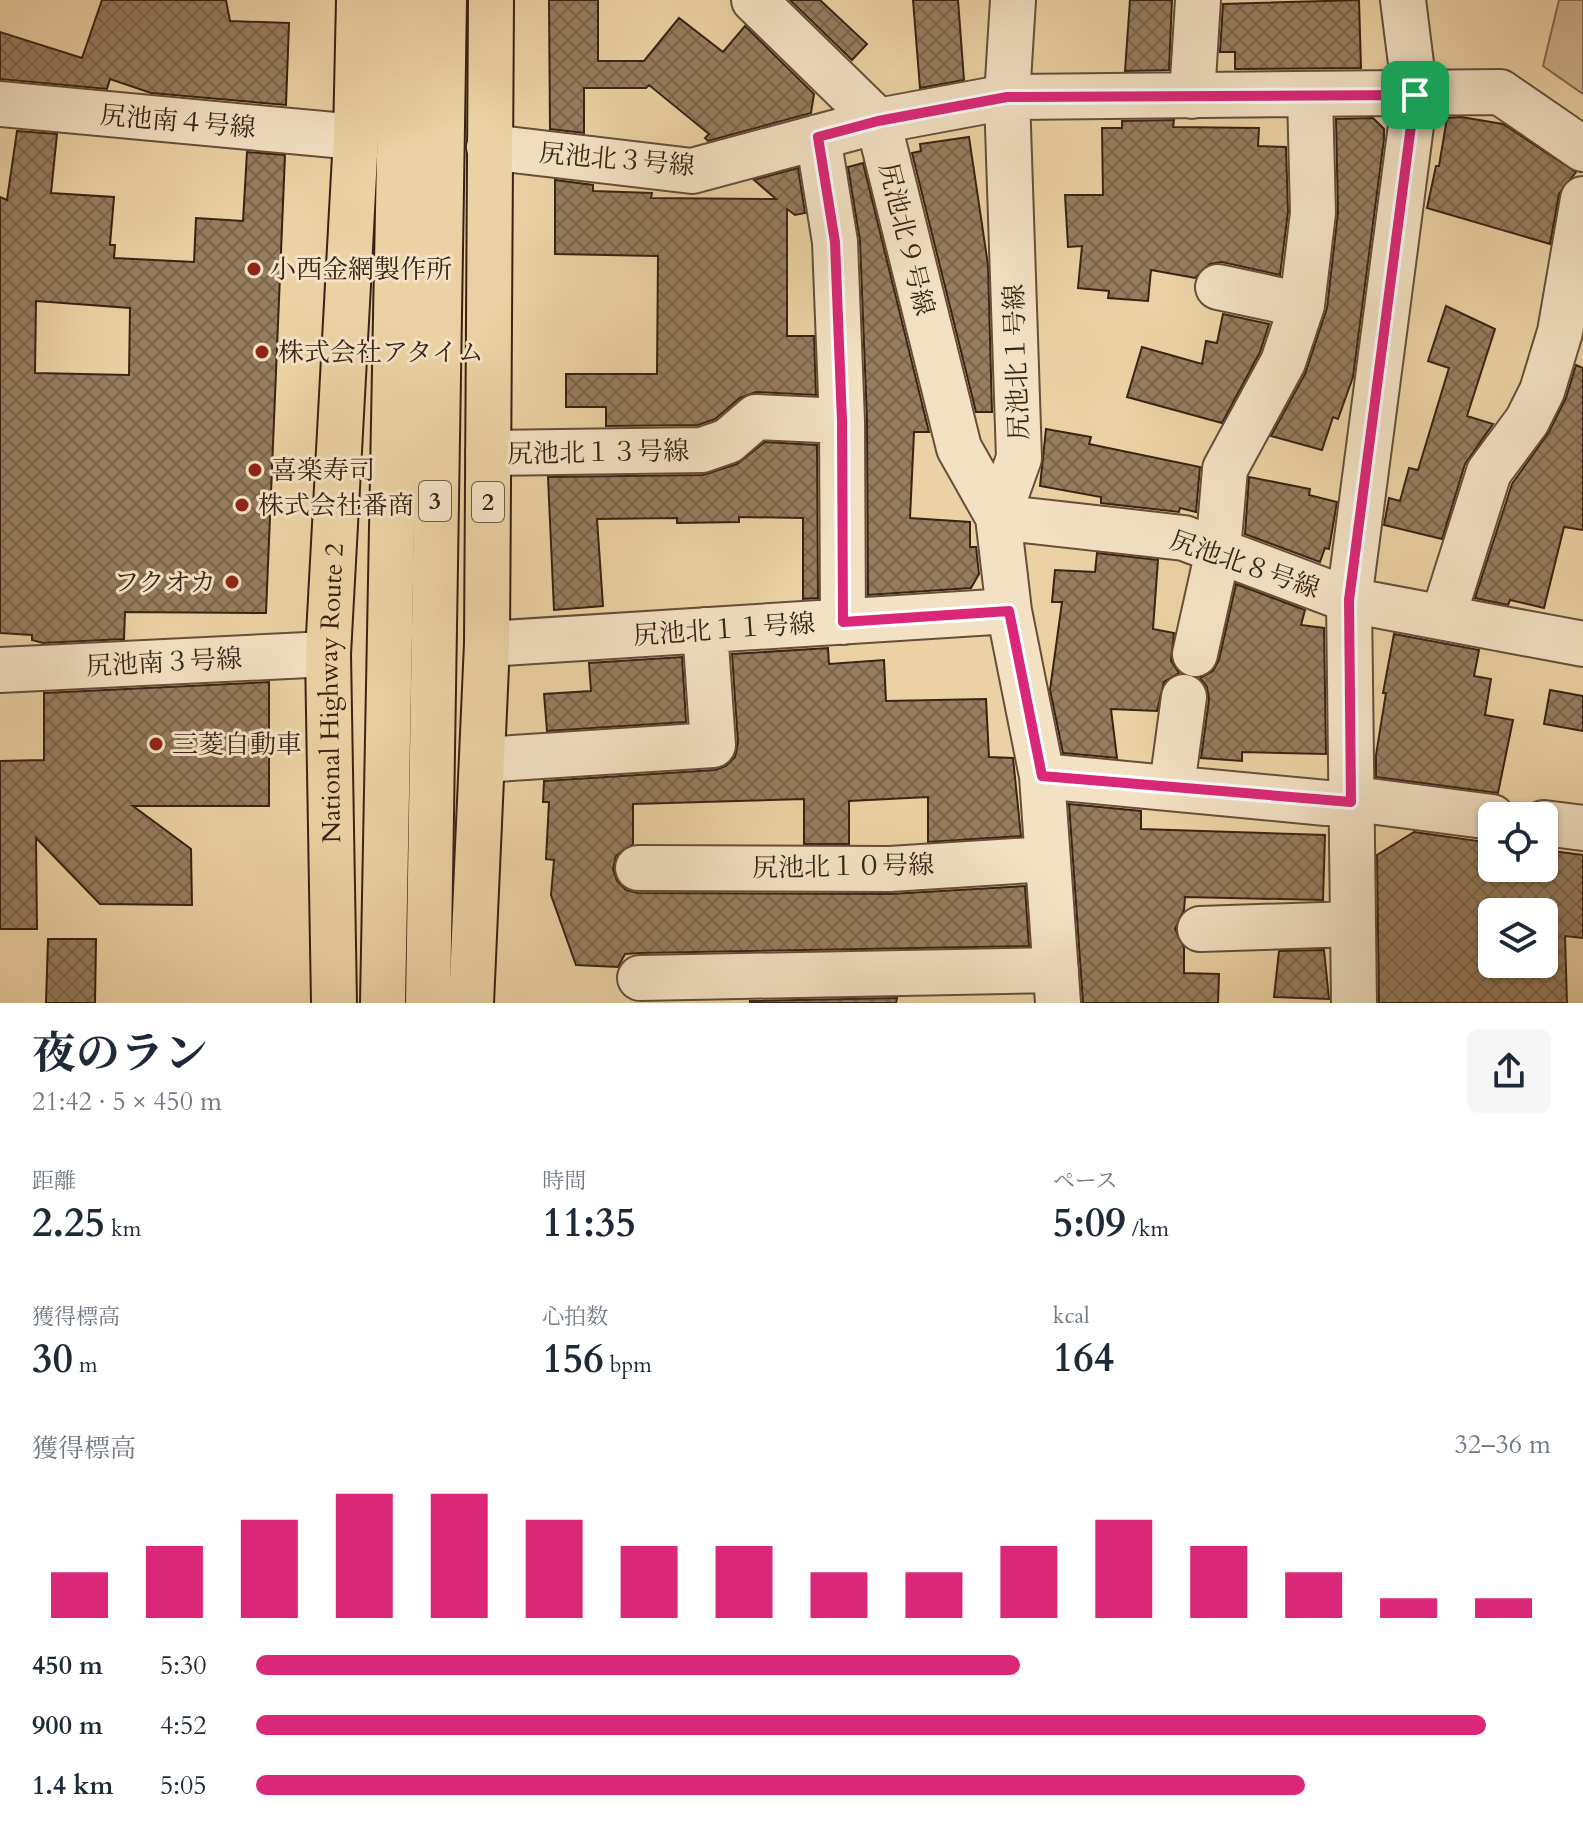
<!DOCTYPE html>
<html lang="ja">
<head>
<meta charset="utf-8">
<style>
  body { margin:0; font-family:Cardo,"Noto Serif JP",serif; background:#f6f6f7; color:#1f2937; height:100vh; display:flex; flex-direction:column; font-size:30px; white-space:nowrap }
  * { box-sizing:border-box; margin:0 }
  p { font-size:26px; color:#747a83 }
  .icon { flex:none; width:44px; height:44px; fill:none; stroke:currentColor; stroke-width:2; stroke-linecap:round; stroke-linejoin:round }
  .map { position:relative; height:1003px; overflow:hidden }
  .details { display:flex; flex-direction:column; background:#fff; flex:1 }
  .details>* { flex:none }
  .buttons { position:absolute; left:1478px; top:802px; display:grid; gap:16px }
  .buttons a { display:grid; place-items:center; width:80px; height:80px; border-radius:12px; background:#fff; box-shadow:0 2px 6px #0004; font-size:40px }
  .pin { position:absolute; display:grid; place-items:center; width:68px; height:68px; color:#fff; margin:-34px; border-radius:16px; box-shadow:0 4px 12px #0006 }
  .round { display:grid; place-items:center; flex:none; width:84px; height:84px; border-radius:12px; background:#f6f6f7 }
  .summary { display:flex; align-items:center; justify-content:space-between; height:136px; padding:0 32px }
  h1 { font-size:44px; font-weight:700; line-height:60px }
  .metrics { display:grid; grid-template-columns:repeat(3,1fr); gap:12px; height:136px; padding:8px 32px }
  .metrics div { display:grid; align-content:center }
  .metrics b { font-size:40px; font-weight:700 }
  .metrics small { font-size:22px; font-weight:400 }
  .metrics p { font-size:22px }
  .chart { height:224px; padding:16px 32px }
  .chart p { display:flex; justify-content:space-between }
  .chart svg { width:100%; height:144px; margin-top:8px; stroke:#db2777; stroke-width:6 }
  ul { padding:0 32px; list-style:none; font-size:26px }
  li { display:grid; grid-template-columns:128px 96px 1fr; align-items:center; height:60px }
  li i { height:20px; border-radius:10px; background:#db2777 }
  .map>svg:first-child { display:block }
</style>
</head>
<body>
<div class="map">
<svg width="1583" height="1003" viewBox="0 0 1583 1003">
  <defs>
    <pattern id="building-cross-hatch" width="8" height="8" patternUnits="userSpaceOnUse" patternTransform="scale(2)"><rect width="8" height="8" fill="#967d5e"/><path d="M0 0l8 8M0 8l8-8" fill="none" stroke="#7b664c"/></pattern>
  </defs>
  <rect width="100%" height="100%" fill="#ebd1a3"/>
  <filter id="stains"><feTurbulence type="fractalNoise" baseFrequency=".0025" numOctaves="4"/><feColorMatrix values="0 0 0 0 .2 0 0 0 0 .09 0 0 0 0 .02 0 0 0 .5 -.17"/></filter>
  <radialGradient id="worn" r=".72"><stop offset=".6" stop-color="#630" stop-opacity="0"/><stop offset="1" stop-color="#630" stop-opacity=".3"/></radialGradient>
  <path fill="#cdb38b" stroke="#836b50" stroke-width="2" d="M 1559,0 L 1583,0 L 1583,94 L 1543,66 Z"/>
  <path fill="url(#building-cross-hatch)" stroke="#392314" stroke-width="2" fill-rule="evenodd" d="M 102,0 L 226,0 L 230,21 L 289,23 L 286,105 L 151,93 L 110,79 L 107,89 L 0,79 L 0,32 L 82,58 Z
    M 549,0 L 598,0 L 598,61 L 644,61 L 679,18 L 723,52 L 745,26 L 814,94 L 811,113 L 708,141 L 705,138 L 709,134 L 649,85 L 646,88 L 584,88 L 584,133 L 550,129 Z
    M 790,0 L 820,0 L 867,44 L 852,60 Z
    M 913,0 L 958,0 L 964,80 L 920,88 Z
    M 1130,0 L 1172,0 L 1169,70 L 1125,71 Z
    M 1359,0 L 1361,68 L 1235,69 L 1235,52 L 1220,52 L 1223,4 Z
    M 1461,117 L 1503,124 L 1576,172 L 1559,194 L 1550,244 L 1427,208 L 1436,166 L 1439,166 L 1447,118 Z
    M 1373,118 L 1384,129 L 1384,139 L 1353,377 L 1338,419 L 1333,417 L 1322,450 L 1271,436 L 1305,374 L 1327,308 L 1338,212 L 1336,119 Z
    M 1174,120 L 1173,127 L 1259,128 L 1258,146 L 1286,147 L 1288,212 L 1280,275 L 1222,262 L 1210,264 L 1195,278 L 1151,270 L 1148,301 L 1108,298 L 1109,291 L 1078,288 L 1082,246 L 1068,247 L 1065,195 L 1103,195 L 1102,128 L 1122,128 L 1122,121 Z
    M 17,131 L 57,134 L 51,193 L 114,197 L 110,245 L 115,245 L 114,258 L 194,262 L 196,218 L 243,221 L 247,152 L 285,155 L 266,613 L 125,612 L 124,639 L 43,643 L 32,640 L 32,635 L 0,633 L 0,197 L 7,200 ZM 36,301 L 130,308 L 129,375 L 35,373 Z
    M 969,137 L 988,265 L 992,412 L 976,412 L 912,153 L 921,151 L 920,144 Z
    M 863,163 L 929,432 L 914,432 L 910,518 L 970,522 L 970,547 L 976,547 L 979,574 L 971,588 L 868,595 L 867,421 L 860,241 L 848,167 Z
    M 798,168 L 805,213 L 795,215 L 787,209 L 787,336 L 814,336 L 816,395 L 756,392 L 740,398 L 715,419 L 698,425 L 606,426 L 606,407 L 566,407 L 566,374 L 657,374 L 658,256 L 555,254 L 555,180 L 593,185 L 593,191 L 652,193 L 651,198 L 776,199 L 754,180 Z
    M 1446,306 L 1495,329 L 1467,416 L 1493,424 L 1465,464 L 1442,539 L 1384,525 L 1389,498 L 1400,501 L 1409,468 L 1418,470 L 1449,368 L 1428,361 Z
    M 1223,314 L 1269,324 L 1260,352 L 1222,423 L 1127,397 L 1142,347 L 1202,364 L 1206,341 L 1217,343 Z
    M 1576,365 L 1583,368 L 1583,530 L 1564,527 L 1544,608 L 1510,600 L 1508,605 L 1475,598 L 1512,484 L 1549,432 L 1566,398 Z
    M 1046,429 L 1091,437 L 1089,444 L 1200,467 L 1196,512 L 1180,508 L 1179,512 L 1101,503 L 1101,497 L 1040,486 Z
    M 765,442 L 817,445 L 818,598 L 803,599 L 803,518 L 739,517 L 739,522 L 677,523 L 677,518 L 597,519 L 603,606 L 554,610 L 548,477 L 703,475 L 737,464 Z
    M 1249,477 L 1310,489 L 1309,495 L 1337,502 L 1329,549 L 1325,548 L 1320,562 L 1245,534 Z
    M 1097,553 L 1158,560 L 1153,629 L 1174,633 L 1171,661 L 1179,673 L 1164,682 L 1157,711 L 1111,709 L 1117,758 L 1063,753 L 1050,690 L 1062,602 L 1052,602 L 1055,570 L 1095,572 Z
    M 1236,584 L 1305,610 L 1301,625 L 1324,628 L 1326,754 L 1242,752 L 1242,761 L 1201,758 L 1209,700 L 1207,687 L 1200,678 L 1213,671 L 1219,660 Z
    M 1394,634 L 1479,650 L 1474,676 L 1491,679 L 1485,715 L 1513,720 L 1498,793 L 1376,777 L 1376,755 L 1386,693 L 1383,693 Z
    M 828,648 L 829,664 L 884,660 L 886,701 L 986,699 L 989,757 L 1013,758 L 1021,836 L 928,842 L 928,797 L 849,801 L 849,844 L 804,844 L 804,799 L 633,804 L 633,844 L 616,856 L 613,869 L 617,881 L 626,890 L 638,893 L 890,894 L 1025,886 L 1029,946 L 640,953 L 625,954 L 618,967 L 576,965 L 551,895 L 554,860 L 546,859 L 549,802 L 543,802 L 544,781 L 715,770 L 726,766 L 735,757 L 738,743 L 732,654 Z
    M 682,657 L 686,722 L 547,731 L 544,694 L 591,691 L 589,663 Z
    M 269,682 L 269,806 L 133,806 L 191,849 L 192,905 L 100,904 L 36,838 L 37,929 L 0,929 L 0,761 L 44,760 L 44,693 Z
    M 1550,690 L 1583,696 L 1583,731 L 1544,724 Z
    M 1069,804 L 1141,811 L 1141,829 L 1325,835 L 1323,900 L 1185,897 L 1184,910 L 1175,929 L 1184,947 L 1184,973 L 1219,974 L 1218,1003 L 1083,1003 Z
    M 1414,832 L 1492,843 L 1492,868 L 1544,868 L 1544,850 L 1583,855 L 1583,938 L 1565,936 L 1567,1003 L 1379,1003 L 1377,855 ZM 1492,912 L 1544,912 L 1544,964 L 1492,964 Z
    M 48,939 L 96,939 L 95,1003 L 46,1003 Z
    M 1324,950 L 1329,999 L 1274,997 L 1279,951 Z
    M 897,998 L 896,1003 L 750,1003 L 750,1001 Z"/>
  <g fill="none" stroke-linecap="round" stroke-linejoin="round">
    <defs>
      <path id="minor" d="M 754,0 L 878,121 L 959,448 L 998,517
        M 1013,0 L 1007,97 L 1019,458 L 998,517 L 1009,611 L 1042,776 L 1058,1003
        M 1192,96 L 1198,0
        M 0,104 L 356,137
        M 818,137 L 835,242 L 842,421 L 843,622
        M 489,147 L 692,171 L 878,121 L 1007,97 L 1500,92 L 1583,149
        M 1218,287 L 1302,305
        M 488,453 L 702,450 L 728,441 L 756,417 L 842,421
        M 998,517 L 1184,538 L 1349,600 L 1583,644
        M 1443,617 L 1489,472 L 1527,421 L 1542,391 L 1560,332 L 1583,199
        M 487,644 L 1009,611
        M 1195,654 L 1218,551 L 1225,469 L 1283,362 L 1302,305 L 1313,213 L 1310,95
        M 0,670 L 328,654
        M 482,760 L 713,745 L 705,630
        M 1042,776 L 1326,803 L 1370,801 L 1492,817
        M 1172,786 L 1184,697
        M 1544,823 L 1583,828
        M 638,868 L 890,869 L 1048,859
        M 1200,929 L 1352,924
        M 640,978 L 1056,970
        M 1354,1003 L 1349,600 L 1415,95 L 1403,0"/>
      <g id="highway">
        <path id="s1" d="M 334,1003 L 328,654 L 356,137 L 359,0"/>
        <path d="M 383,1003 L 402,0"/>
        <path d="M 428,1003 L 444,0"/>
        <path d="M 471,1003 L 487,644 L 491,0"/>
      </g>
    </defs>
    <use href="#minor" stroke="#664e38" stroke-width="48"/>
    <use href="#highway" stroke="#392314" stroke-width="48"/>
    <use href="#minor" stroke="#f2e1c3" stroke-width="44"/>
    <use href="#highway" stroke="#ebd1a3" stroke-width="44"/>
  </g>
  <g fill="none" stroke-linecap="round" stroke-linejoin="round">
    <defs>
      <path id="route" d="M 1415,95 L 1349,600 L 1351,802 L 1042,776 L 1009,611 L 843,622 L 842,421 L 835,242 L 818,137 L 878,121 L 1007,97 Z"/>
    </defs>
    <use href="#route" stroke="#fff" stroke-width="16"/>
    <use href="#route" stroke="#db2777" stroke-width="10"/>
  </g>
  <g fill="#8f2418" stroke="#f2e1c3" stroke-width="3">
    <circle cx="254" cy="269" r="8"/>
    <circle cx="262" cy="352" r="8"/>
    <circle cx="255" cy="470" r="8"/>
    <circle cx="242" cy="505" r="8"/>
    <circle cx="232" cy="582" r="8"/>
    <circle cx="156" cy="744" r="8"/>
  </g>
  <g text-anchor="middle" stroke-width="6" stroke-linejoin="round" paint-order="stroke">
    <g fill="#f2e1c3" stroke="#705c48" stroke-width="2">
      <rect x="419" y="481" width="32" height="40" rx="6"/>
      <rect x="472" y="482" width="32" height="40" rx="6"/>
    </g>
    <g font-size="24" font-weight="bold" fill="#392314">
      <text x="435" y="509">3</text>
      <text x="488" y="510">2</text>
    </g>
    <g font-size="26" fill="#392314" stroke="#f2e1c3">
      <text transform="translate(178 121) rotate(5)" y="9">尻池南４号線</text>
      <text transform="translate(617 159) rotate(5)" y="9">尻池北３号線</text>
      <text transform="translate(907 239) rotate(76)" y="9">尻池北９号線</text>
      <text transform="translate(1016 362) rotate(-92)" y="9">尻池北１号線</text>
      <text transform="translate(598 452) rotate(-1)" y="9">尻池北１３号線</text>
      <text transform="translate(1245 564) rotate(19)" y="9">尻池北８号線</text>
      <text transform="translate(724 629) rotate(-4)" y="9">尻池北１１号線</text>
      <text transform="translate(164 662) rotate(-3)" y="9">尻池南３号線</text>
      <text dy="9" stroke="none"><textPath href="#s1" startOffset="310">National Highway Route 2</textPath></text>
      <text transform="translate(843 866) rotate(-1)" y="9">尻池北１０号線</text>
    </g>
    <g font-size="26" fill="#392314" stroke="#f2e1c3" text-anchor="start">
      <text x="270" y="278">小西金網製作所</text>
      <text x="278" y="361">株式会社アタイム</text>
      <text x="271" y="479">喜楽寿司</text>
      <text x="258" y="514">株式会社番商</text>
      <text x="216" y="591" text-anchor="end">フクオカ</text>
      <text x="172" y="753">三菱自動車</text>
    </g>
  </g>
  <rect width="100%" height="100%" filter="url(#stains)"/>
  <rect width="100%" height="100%" fill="url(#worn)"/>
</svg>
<div class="buttons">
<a><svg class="icon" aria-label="locate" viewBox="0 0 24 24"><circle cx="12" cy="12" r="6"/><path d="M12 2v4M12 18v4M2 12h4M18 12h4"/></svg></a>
<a><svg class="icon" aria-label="layers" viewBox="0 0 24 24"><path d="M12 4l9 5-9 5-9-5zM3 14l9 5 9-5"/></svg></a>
</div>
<div class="pin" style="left:1415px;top:95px;background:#1e9e55"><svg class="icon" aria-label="arrive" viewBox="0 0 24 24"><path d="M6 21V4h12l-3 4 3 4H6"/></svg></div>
</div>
<section class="details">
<div class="summary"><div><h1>夜のラン</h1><p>21:42 · 5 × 450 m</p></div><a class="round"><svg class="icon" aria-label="share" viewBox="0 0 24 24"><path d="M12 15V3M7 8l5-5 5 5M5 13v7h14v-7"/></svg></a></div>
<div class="metrics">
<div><p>距離</p><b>2.25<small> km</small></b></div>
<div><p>時間</p><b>11:35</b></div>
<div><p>ペース</p><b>5:09<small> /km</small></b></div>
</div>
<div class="metrics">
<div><p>獲得標高</p><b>30<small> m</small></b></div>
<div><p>心拍数</p><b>156<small> bpm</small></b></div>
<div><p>kcal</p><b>164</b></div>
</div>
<div class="chart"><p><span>獲得標高</span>32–36 m</p>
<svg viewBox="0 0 160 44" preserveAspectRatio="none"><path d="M5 44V30M15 44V22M25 44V14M35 44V6M45 44V6M55 44V14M65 44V22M75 44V22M85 44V30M95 44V30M105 44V22M115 44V14M125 44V22M135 44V30M145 44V38M155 44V38"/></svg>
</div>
<ul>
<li><b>450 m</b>5:30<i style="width:59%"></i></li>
<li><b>900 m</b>4:52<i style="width:95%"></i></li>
<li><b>1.4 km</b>5:05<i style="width:81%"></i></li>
</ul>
</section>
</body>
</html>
